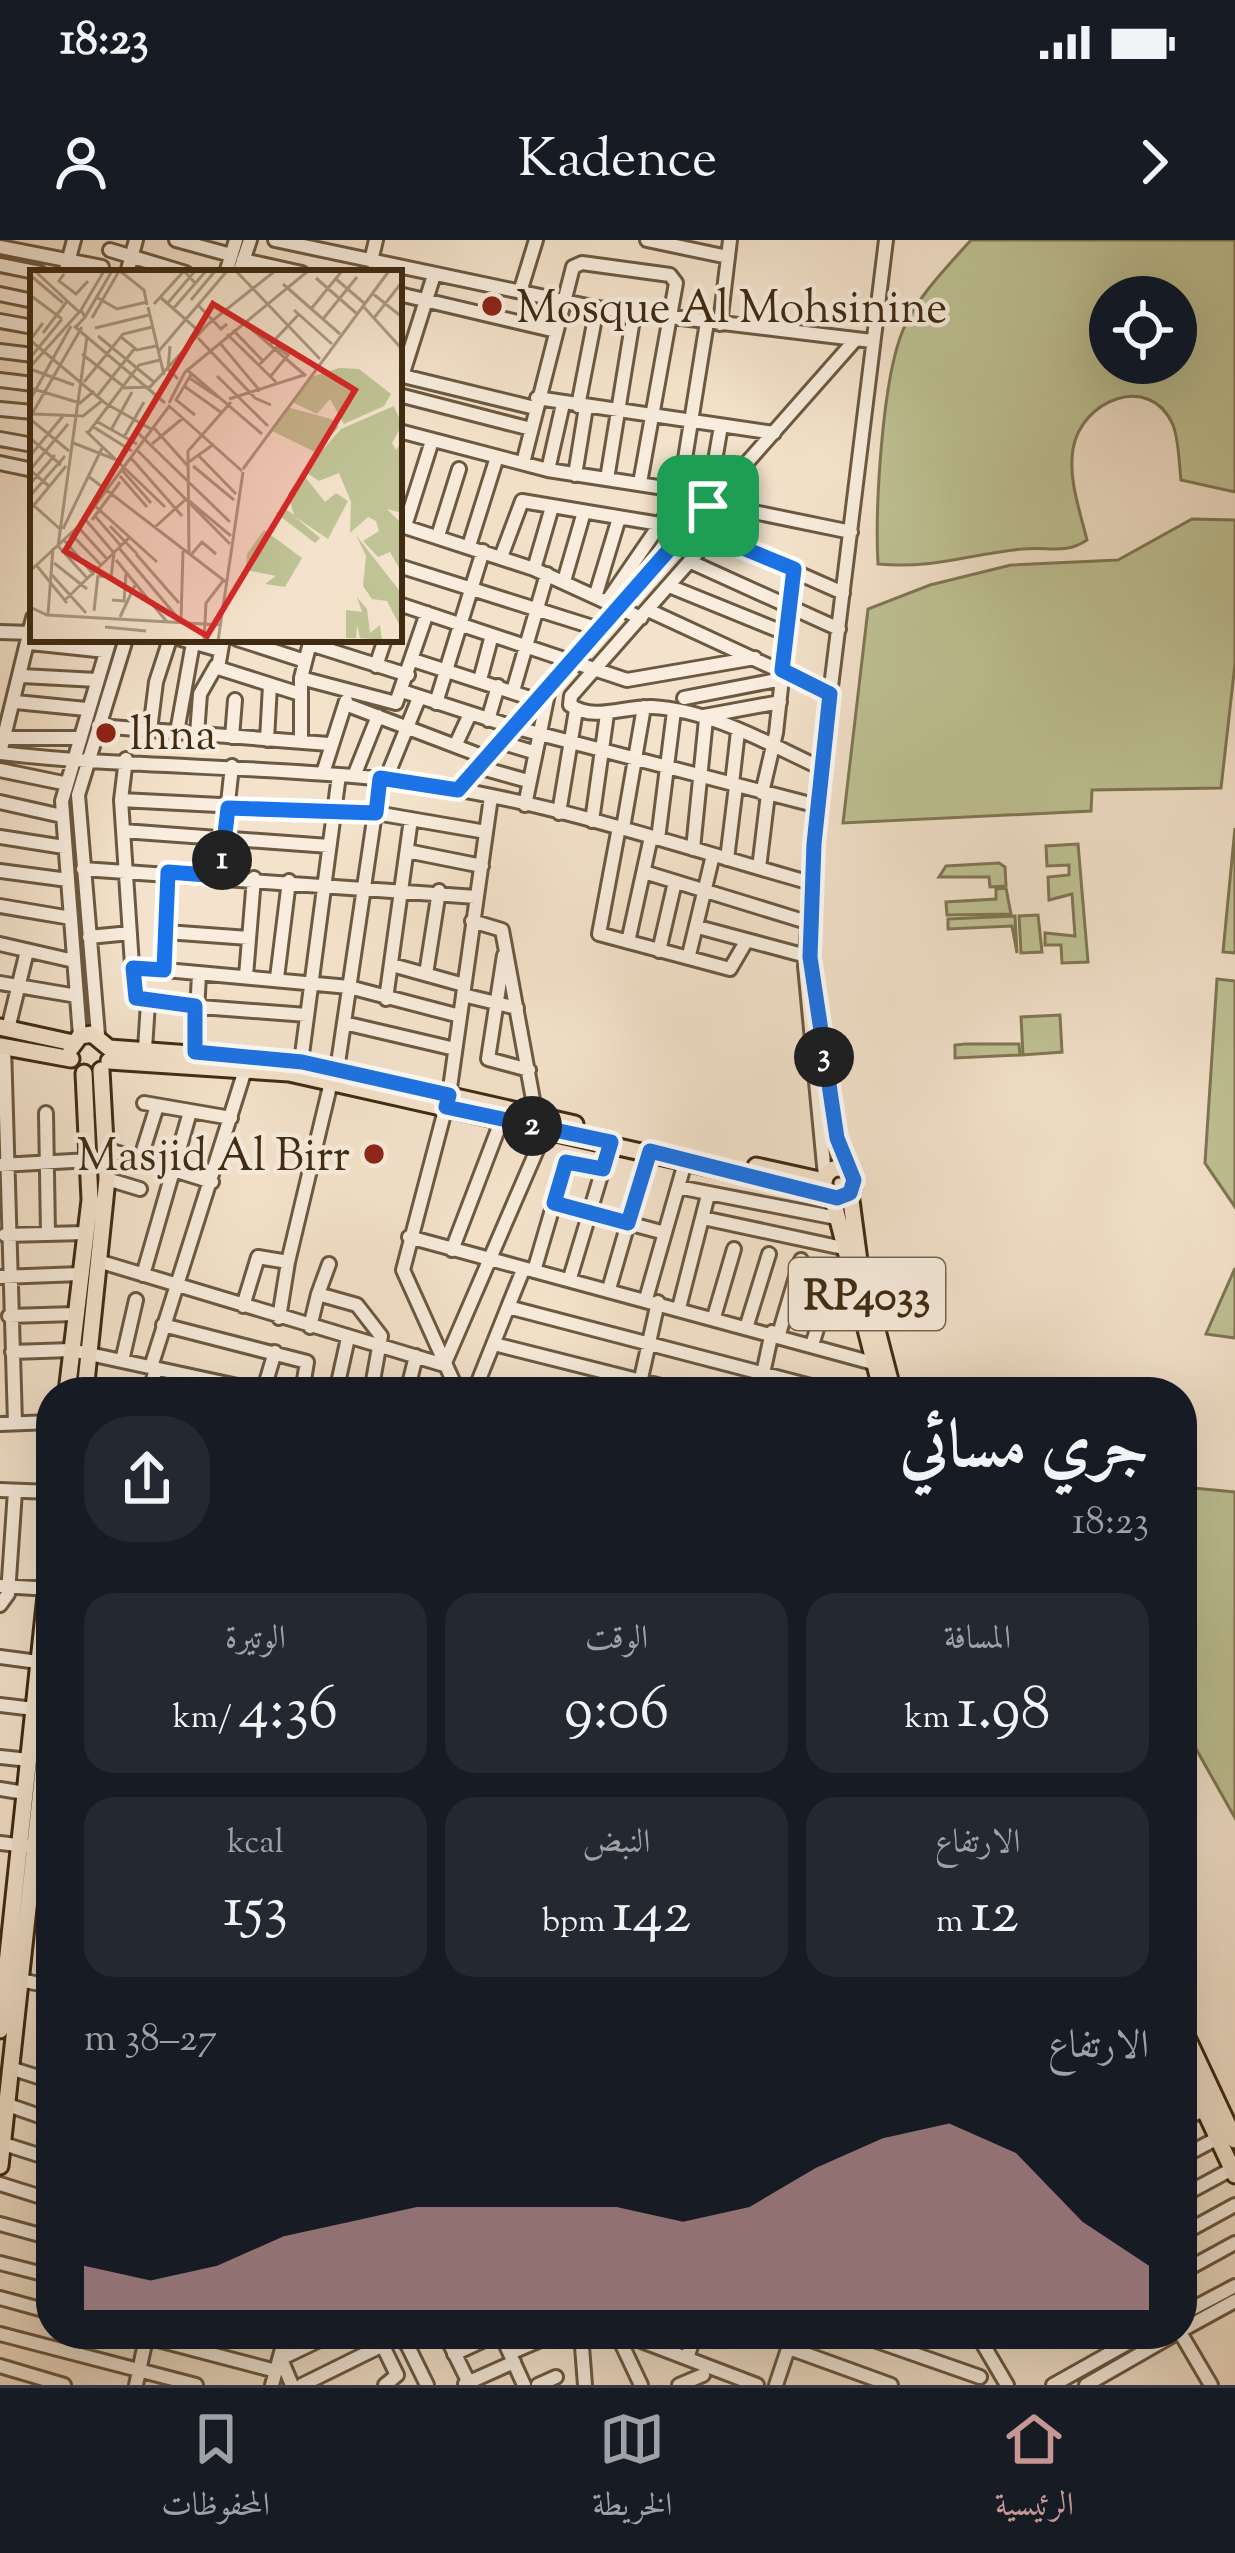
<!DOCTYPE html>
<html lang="ar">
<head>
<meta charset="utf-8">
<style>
  body { margin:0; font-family:"Sorts Mill Goudy",Amiri,serif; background:#242831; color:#f1f3f6; direction:rtl; height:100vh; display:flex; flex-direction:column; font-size:45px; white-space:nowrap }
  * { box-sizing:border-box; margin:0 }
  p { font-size:39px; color:#9ea1a6 }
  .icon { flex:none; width:66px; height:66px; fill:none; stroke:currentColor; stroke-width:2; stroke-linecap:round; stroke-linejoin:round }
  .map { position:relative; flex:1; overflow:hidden; direction:ltr }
  .details { position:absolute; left:36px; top:1137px; width:1161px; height:972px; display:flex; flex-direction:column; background:#171b24; border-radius:48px; box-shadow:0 12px 48px #0002; direction:rtl }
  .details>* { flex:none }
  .fabs { position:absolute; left:1089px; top:36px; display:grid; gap:24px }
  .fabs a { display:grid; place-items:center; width:108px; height:108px; border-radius:50%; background:#171b24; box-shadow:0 12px 48px #0002; font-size:60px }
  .pin { position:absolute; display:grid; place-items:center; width:102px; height:102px; color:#fff; margin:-51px; border-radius:24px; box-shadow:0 6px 18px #0006 }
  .km { position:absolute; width:60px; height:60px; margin:-30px; border-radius:50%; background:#222; color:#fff; font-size:33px; line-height:60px; text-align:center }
  .round { display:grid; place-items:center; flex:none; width:126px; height:126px; border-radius:48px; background:#242831 }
  .summary { display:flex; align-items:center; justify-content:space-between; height:204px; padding:0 48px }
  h1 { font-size:66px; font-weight:600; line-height:90px }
  .stats { display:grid; grid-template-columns:repeat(3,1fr); gap:18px; height:204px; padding:12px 48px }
  .stats div { display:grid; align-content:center; border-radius:30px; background:#242831; text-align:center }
  .stats b { font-size:60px; font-weight:600 }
  .stats small { font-size:33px; font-weight:400 }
  .stats p { font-size:33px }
  .chart { height:336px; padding:24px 48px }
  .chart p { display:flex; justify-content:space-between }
  .chart svg { width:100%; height:216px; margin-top:12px; fill:#c59692; opacity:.7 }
  .status { display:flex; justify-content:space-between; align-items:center; height:84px; padding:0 60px; background:#171b24; direction:ltr }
  .status svg { height:33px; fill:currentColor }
  header { display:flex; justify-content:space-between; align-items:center; height:156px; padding:0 48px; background:#171b24; font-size:54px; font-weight:600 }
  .tab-bar { display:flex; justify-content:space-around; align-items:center; height:168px; border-top:3px solid #363941; background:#171b24; font-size:33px; color:#9ea1a6 }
  .tab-bar a { display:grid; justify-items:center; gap:6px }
  .tab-bar .selected { color:#c59692 }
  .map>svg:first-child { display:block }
</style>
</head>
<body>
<div class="status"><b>18:23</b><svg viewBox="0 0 49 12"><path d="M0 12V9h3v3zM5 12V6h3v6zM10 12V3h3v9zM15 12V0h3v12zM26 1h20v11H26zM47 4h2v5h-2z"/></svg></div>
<header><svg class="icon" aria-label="forward" viewBox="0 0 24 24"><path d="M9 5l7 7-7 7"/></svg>Kadence<svg class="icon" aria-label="person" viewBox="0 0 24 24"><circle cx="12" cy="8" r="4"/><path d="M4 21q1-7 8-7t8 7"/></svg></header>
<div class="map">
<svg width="1235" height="2145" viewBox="0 0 1235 2145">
  <rect width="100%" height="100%" fill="#f4e3cc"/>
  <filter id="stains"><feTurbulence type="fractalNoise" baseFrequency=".00167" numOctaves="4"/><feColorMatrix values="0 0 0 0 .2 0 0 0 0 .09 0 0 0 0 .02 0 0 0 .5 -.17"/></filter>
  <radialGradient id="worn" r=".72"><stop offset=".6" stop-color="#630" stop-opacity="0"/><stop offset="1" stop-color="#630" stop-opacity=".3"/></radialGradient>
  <path fill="#bfc395" stroke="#7f7754" stroke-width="3" fill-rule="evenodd" d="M 971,0 L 1235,0 L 1235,252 L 1181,240 C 1179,224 1179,200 1173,185 C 1150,132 1081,160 1073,209 C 1068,239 1080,271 1087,300 C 1065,315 1048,306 1022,309 C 968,314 936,329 878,324 C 875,268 882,140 903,90 C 917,57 947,27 971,0 ZM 1110,57 L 1176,57 L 1176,123 L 1110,123 Z
    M 1192,279 L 1235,280 L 1235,424 L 1221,548 L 1092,550 L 1091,571 L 843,583 L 868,369 L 930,345 L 1011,325 L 1118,320 Z
    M 1235,588 L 1235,713 L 1223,712 Z
    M 1078,604 L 1088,722 L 1062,723 L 1061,705 L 1045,705 L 1045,693 L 1075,696 L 1072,654 L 1049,660 L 1048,637 L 1069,635 L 1069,625 L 1047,626 L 1046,606 Z
    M 999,623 L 1005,627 L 1006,646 L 990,647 L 989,637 L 939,637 L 946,626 Z
    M 1006,648 L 1011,674 L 947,675 L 946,662 L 996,659 L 996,649 Z
    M 1038,675 L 1042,712 L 1021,713 L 1019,676 Z
    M 1015,676 L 1017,713 L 1012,686 L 948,689 L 948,679 Z
    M 1217,739 L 1235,741 L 1235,967 L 1205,923 Z
    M 1060,775 L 1062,812 L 1023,815 L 1021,777 Z
    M 965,804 L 1019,804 L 1020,815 L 955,818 L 955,805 Z
    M 1235,1028 L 1235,1098 L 1206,1094 Z
    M 1193,1248 L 1235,1252 L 1235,1578 L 1182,1484 L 1182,1363 Z"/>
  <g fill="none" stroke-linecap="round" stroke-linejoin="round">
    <defs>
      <path id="minor" d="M 176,0 L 231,15
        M 275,0 L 597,68 L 872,101
        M 647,0 L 728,17
        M 0,7 L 102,27
        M 110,10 L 186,33
        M 243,20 L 302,33
        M 371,21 L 376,0
        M 0,25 L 40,33
        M 65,33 L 74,0
        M 127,33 L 136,0
        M 226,33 L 236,0
        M 239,33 L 250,0
        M 520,52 L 536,0
        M 0,54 L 33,61
        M 399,54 L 556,91
        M 0,81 L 33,87
        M 720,84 L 730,0
        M 0,111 L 33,115
        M 399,135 L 535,168
        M 402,136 L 434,35
        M 0,140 L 33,144
        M 399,155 L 531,189
        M 537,158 L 774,193
        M 578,166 L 597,68
        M 0,169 L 33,172
        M 399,191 L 548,230 L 716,256
        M 0,199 L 33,205
        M 0,223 L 33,230
        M 523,223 L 573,27 L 582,23 L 670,35 L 676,43 L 640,243
        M 548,230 L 563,164
        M 575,235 L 586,167
        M 607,239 L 634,73
        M 680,250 L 707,82
        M 709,255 L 721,186
        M 710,263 L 851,292
        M 734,271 L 571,456 L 570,465 C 595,482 624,466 652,467 C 711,470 769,504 821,528
        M 399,285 L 534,329 L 641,378
        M 405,286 L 432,201
        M 438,296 L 459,229
        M 714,296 L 843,353
        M 469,306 L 497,217
        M 501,317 L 522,261 L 660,284
        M 691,322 L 839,389
        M 399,326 L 599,389
        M 534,329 L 552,267
        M 564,341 L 584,272
        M 669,346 L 785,393
        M 596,354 L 619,278
        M 608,360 L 671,268 L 676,249
        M 399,364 L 627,440 L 755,418
        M 648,370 L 830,454
        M 0,392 L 32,393
        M 181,399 L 220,410
        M 223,399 L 218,428 L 300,454
        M 237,399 L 305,421
        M 30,403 L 106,411
        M 310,404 L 408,435
        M 413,420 L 536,460
        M 376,426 L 385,399
        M 22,436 L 97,440
        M 301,438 L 396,463 L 427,373
        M 480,440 L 492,395
        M 402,451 L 513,487 L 818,566
        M 513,451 L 547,334
        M 684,458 L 782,439
        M 16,462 L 86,469
        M 436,463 L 483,311
        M 345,464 L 487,518
        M 704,476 L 780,462
        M 488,480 L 498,446
        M 98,486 L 329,504
        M 150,490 L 156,442 L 170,399
        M 177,492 L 193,403
        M 197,494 L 200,454 L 216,426
        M 232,497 L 235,460
        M 1,498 L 78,498
        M 267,500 L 270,445
        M 301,502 L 301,438 L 311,399
        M 500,502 L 533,512
        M 456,504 L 470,474
        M 0,513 C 127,528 256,525 384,539 C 530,554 671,604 811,643
        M 0,513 L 33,378
        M 126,519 L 121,560 L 134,755 L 148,763 L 307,775
        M 478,527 L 528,541
        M 0,530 L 63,543
        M 323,533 L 346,461
        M 354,536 L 378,476
        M 386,539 L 419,458
        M 732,544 L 738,491
        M 458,550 L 856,99
        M 762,553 L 776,493 L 794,329
        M 121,560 L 376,573 L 486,592
        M 0,562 L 62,576
        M 525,565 L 549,449
        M 559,573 L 576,470
        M 592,581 L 607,474
        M 619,587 L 599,694 L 730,729 L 747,700
        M 623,588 L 644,467
        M 123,591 L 329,606
        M 0,597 L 64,607
        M 658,599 L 674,471
        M 693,609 L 706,479
        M 407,611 L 482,626
        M 727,619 L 736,546
        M 759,628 L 768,554
        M 83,629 L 476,657
        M 0,631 L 68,640
        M 644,632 L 810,683
        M 220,636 L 232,526
        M 0,666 L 71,678
        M 472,681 L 502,690 L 536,876
        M 698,687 L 810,717
        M 166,692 L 249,698
        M 89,697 L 130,693
        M 628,702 L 651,597
        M 0,704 L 74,721
        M 659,711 L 675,642
        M 504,715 L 488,819 L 529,830
        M 689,715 L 713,615
        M 810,717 L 837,898 L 850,932
        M 392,725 L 464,745
        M 133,727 L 349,747 L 460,776
        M 164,730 L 168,632
        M 426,734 L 439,651
        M 246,736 L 254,638
        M 277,738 L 289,641
        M 0,743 L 77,756
        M 463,755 L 517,768
        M 386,759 L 411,579
        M 344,783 L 455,809
        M 8,789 L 27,711
        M 98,795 L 78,555 L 126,399
        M 80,796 L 62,561 L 110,399
        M 4,806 L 15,1183
        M 145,809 L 148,763
        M 195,812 L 199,734
        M 301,822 L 339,535
        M 337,830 L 380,539
        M 144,863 L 231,878
        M 46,873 L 48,994
        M 106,909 L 212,942
        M 140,920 L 157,866
        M 1,925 L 90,920
        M 825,936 L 805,726 L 821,528 L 886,0
        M 107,939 L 140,949
        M 678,947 L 837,978
        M 553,963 L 665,993
        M 703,978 L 843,1008
        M 5,995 L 86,993
        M 409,997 L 873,1123
        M 452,1010 L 502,879
        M 98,1021 L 444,1125 L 546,889
        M 288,1022 L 331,842
        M 534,1031 L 566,922 L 603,930
        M 143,1035 L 190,872
        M 1,1037 L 80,1034
        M 570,1038 L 611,902
        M 609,1049 L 649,911
        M 318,1054 L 329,1024
        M 646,1059 L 686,919
        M 243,1066 L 258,1017 L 288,1022 L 279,1078
        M 508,1067 L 523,1030
        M 679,1068 L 708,955
        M 9,1076 L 75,1074
        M 714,1077 L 734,1009
        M 163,1085 L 307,1122 L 302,1152
        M 747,1085 L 769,1014
        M 310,1087 L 318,1054 L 357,1065 L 381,1096 L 371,1152
        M 779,1094 L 801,1020
        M 813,1102 L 834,1033 L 847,1025
        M 494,1104 L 685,1152
        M 12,1112 L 71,1110 L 265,1152
        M 122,1121 L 136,1060
        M 151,1127 L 245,830
        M 150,1152 L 156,1128
        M 263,1152 L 275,1112
        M 336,1152 L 348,1098
        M 407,1152 L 416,1116
        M 458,1152 L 403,1030 L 449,855 L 491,557
        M 474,1152 L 508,1067 L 834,1152
        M 638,1152 L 658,1062
        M 759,1152 L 772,1092
        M 0,1184 L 51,1182
        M 0,1250 L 51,1252
        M 0,1346 L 51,1349
        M 0,1365 L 8,1354 L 15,1251
        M 0,1417 L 38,1422
        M 0,1465 L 34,1469
        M 0,1517 L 29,1520
        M 0,1549 L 25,1553
        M 0,1603 L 51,1609
        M 19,1740 L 51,1746
        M 10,1828 L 51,1841
        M 8,1865 L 51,1880
        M 1182,1881 L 1204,1869
        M 4,1904 L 51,1919
        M 1182,1917 L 1218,1898
        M 0,1944 L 51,1960
        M 1182,1956 L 1232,1929
        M 0,1984 L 51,1998
        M 1182,1994 L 1235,1965
        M 0,2023 L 51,2036
        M 1182,2032 L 1235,2003
        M 0,2058 L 51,2072
        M 1182,2074 L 1235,2046
        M 1182,2090 L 1235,2061
        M 0,2094 L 196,2145
        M 135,2094 L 276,2131
        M 377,2094 L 397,2135 L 385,2145
        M 402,2094 L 427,2145
        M 445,2094 L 470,2145
        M 501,2094 L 524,2145
        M 581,2094 L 585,2145
        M 617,2094 L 641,2145
        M 623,2094 L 757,2145
        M 769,2094 L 791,2101
        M 857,2094 L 980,2137
        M 977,2094 L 1007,2145
        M 1106,2094 L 1116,2109
        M 1181,2094 L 1211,2145
        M 406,2104 L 426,2094
        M 789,2108 L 891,2145
        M 510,2113 L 555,2094
        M 454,2114 L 497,2094
        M 688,2115 L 695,2094
        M 280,2119 L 332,2094
        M 281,2119 L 292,2145
        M 0,2126 L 64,2145
        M 465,2144 L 514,2122
        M 136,2145 L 147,2094
        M 272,2145 L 286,2094
        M 302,2145 L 383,2105
        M 538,2145 L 556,2137
        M 679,2145 L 703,2135
        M 776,2145 L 793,2094
        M 1053,2145 L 1144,2094
        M 1086,2145 L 1175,2094"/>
      <path id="major" d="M 0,787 L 73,803
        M 0,806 L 71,819
        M 71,808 L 80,796 L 92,794 L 109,808
        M 109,808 L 301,822 L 575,884
        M 109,821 L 289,833 L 828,954
        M 756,926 L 824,941
        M824 943a15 15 0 1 1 30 0a15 15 0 1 1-30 0Z
        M 850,953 L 859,1021 L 893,1152
        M 832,956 L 882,1152
        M 67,1152 L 90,960 L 84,833
        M 85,1152 L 107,939 L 101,830
        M 1182,1787 L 1235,1900
        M 0,1790 L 51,1308
        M 1182,1822 L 1235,1935
        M 0,1926 L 51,1457"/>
    </defs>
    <use href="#minor" stroke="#6c5941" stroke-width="18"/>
    <use href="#major" stroke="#3f2b13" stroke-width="21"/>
    <use href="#minor" stroke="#f8edde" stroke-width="12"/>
    <use href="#major" stroke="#f4e3cc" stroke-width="15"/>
  </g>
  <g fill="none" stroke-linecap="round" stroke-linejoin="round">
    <defs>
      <path id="route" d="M 710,263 L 734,271 L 714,296 L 794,329 L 782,430 L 830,454 L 814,604 L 810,717 L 837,898 L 854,940 L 850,953 L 837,958 L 650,911 L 628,983 L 554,963 L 566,922 L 603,929 L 611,902 L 446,867 L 449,855 L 302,822 L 195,812 L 195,766 L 136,758 L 133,728 L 164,730 L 168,632 L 220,636 L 228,568 L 376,573 L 380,538 L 458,550 Z"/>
    </defs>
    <use href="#route" stroke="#fff" stroke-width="24"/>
    <use href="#route" stroke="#1a73e8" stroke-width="15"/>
  </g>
  <g fill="#8f2418" stroke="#f8edde" stroke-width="4.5">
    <circle cx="492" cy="66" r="12"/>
    <circle cx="106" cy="493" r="12"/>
    <circle cx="374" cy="914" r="12"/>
  </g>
  <g text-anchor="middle" stroke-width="9" stroke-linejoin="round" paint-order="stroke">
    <rect fill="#f8edde" stroke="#766550" stroke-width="3" x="789" y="1018" width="156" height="72" rx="9"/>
    <g font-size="42" font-weight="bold" fill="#3f2b13">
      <text x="867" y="1069">RP4033</text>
    </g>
    <g font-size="45" fill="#3f2b13" stroke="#f8edde" text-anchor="start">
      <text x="516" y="82">Mosque Al Mohsinine</text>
      <text x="130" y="509">lhna</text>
      <text x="350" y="930" text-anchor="end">Masjid Al Birr</text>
    </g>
  </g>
  <g transform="translate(30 30)">
    <rect width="372" height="372" fill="#f4e3cc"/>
    <path d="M 309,98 L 329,99 L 361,124 L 354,136 L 314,154 L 300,129 L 287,144 L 262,132 L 281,107 ZM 364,136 L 372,155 L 362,173 L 366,180 L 372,172 L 372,243 L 357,239 L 372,254 L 372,303 L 360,282 L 348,287 L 333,271 L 349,261 L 346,251 L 338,247 L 320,263 L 321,232 L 309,203 L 289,211 L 274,201 L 311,159 ZM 257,137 L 301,149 L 309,157 L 285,182 L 240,160 ZM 272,203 L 295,232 L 306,223 L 318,231 L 298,269 L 264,246 L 290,268 L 285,273 L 246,243 L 254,238 L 264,245 L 258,224 ZM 234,260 L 272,288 L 255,317 L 235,314 L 246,306 L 216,300 L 217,284 ZM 326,265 L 372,324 L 372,360 L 357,331 L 342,329 L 333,316 L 336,286 ZM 327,327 L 337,339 L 340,363 L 350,355 L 352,370 L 363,371 L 330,368 L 327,355 L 326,368 L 316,368 L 316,340 L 332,342 Z" fill="#bfc395"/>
    <path fill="none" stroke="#ac9982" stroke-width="3" d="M 5,1 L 48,41M 90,1 L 114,20 L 117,35M 206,1 L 290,89M 34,4 L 29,11 L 46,24 L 58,11M 0,5 L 33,33M 286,8 L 326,43M 306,9 L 334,33M 253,14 L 310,64M 342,23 L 372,47M 0,25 L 32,49M 130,27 L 171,63M 68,28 L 87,39 L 117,32M 161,30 L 185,1M 124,34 L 154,1 L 165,13M 137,34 L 165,1M 168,35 L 191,59 L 197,54M 332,35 L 372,79M 118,37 L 134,105M 143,39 L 176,1M 281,39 L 312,1M 51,40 L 74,1M 264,40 L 302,74M 55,47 L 82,1M 62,48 L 89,1M 344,48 L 372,12M 293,49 L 327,7M 211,50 L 276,106M 13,53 L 0,70 L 75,133 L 121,159M 44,56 L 135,133M 65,58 L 119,45M 203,60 L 233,91M 13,63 L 38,30M 197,64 L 246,112M 68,66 L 125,113M 91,67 L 107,80 L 126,76M 168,68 L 225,128 L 241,135M 189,72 L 230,121M 140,76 L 138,99 L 148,109M 239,76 L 269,44M 128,82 L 197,1M 52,84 L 93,116M 0,88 L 32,49M 228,96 L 247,77 L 258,85 L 240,107M 0,97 L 51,40 L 55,47 L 46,57M 0,99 L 44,115M 156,99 L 232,164M 162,103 L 146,130 L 165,145M 187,106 L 238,156M 158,107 L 188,127M 54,112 L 93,64 L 122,57M 154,116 L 192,143M 0,118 L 50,133 L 64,121M 91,118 L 120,117 L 178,54 L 245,1M 68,125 L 105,78M 199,129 L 274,105M 0,130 L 41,56M 139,133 L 155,102 L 278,1M 139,136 L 212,201M 2,144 L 52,57M 3,144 L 53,146 L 73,130M 0,149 L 39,181M 66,151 L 107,174M 62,156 L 102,181M 124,158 L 156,194 L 184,174M 81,160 L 102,122M 56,161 L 135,237M 58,163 L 109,95 L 130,90M 108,163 L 200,252M 94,167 L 114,132M 0,168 L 31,195M 103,171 L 128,127M 41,172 L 89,191 L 98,179M 122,174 L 153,148M 107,180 L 200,274M 0,186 L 33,146M 169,186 L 206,224M 101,188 L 152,246M 163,196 L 204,230M 213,199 L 359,1M 92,200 L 121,233M 58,206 L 196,312M 90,206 L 117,237M 0,214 L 25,185M 20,217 L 0,200 L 38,154M 0,226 L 35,186M 158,230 L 201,266M 0,232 L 30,259M 65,236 L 127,292M 0,240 L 36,196M 65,246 L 91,276M 55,249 L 84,283 L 81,307 L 68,306M 62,250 L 90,212M 80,256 L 107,284M 48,257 L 77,289M 124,258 L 155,230M 33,259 L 73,176M 41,264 L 71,295M 34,270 L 64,305M 28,276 L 57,67M 28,276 L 57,308M 89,278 L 148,348M 106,284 L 149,333M 159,285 L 158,181 L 201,132M 160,286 L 172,272 L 186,284M 86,290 L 137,352M 24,293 L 57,319M 7,296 L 37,333M 0,301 L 52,253 L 140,135M 22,305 L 56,343M 35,330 L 100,267M 82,330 L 94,331 L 96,304M 0,337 L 17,345 L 192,355M 64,341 L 68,305M 18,344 L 23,278M 90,347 L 106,313M 151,350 L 153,281M 75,357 L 116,361M 174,371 L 176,333 L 193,311M 188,371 L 213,202"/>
    <path fill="#d62828" fill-opacity="0.15" stroke="#d62828" stroke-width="6" d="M 183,34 L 325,120 L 177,366 L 35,281 Z"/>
    <rect width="372" height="372" fill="none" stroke="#3f2b13" stroke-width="6"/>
  </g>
  <rect width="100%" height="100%" filter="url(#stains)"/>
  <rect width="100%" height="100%" fill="url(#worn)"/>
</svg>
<div class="fabs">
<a><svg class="icon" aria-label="locate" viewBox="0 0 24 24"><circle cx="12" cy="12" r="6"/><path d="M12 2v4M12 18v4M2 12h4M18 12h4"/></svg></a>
</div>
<div class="pin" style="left:708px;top:266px;background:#1e9e55"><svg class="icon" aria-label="arrive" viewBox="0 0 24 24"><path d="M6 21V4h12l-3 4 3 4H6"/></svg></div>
<b class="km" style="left:222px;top:620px">1</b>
<b class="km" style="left:532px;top:886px">2</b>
<b class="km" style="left:824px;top:817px">3</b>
<section class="details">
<div class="summary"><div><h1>جري مسائي</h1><p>18:23</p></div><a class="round"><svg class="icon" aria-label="share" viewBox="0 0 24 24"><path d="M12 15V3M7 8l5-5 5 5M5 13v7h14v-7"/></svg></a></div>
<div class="stats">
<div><p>المسافة</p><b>1.98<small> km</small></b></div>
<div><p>الوقت</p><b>9:06</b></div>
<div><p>الوتيرة</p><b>4:36<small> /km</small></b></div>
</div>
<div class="stats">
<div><p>الارتفاع</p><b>12<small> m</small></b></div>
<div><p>النبض</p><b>142<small> bpm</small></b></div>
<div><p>kcal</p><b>153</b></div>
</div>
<div class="chart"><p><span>الارتفاع</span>27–38 m</p>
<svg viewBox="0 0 160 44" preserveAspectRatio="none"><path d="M0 44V35L10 38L20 35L30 29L40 26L50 23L60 23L70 23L80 23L90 26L100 23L110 15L120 9L130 6L140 12L150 26L160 35V44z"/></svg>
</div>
</section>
</div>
<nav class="tab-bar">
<a class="selected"><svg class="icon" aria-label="home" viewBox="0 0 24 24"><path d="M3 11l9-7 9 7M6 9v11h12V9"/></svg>الرئيسية</a>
<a><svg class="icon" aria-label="map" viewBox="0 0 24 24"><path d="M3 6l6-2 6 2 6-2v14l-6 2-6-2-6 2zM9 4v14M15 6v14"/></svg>الخريطة</a>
<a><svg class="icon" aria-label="saved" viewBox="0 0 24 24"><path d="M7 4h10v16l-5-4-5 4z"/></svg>المحفوظات</a>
</nav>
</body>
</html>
